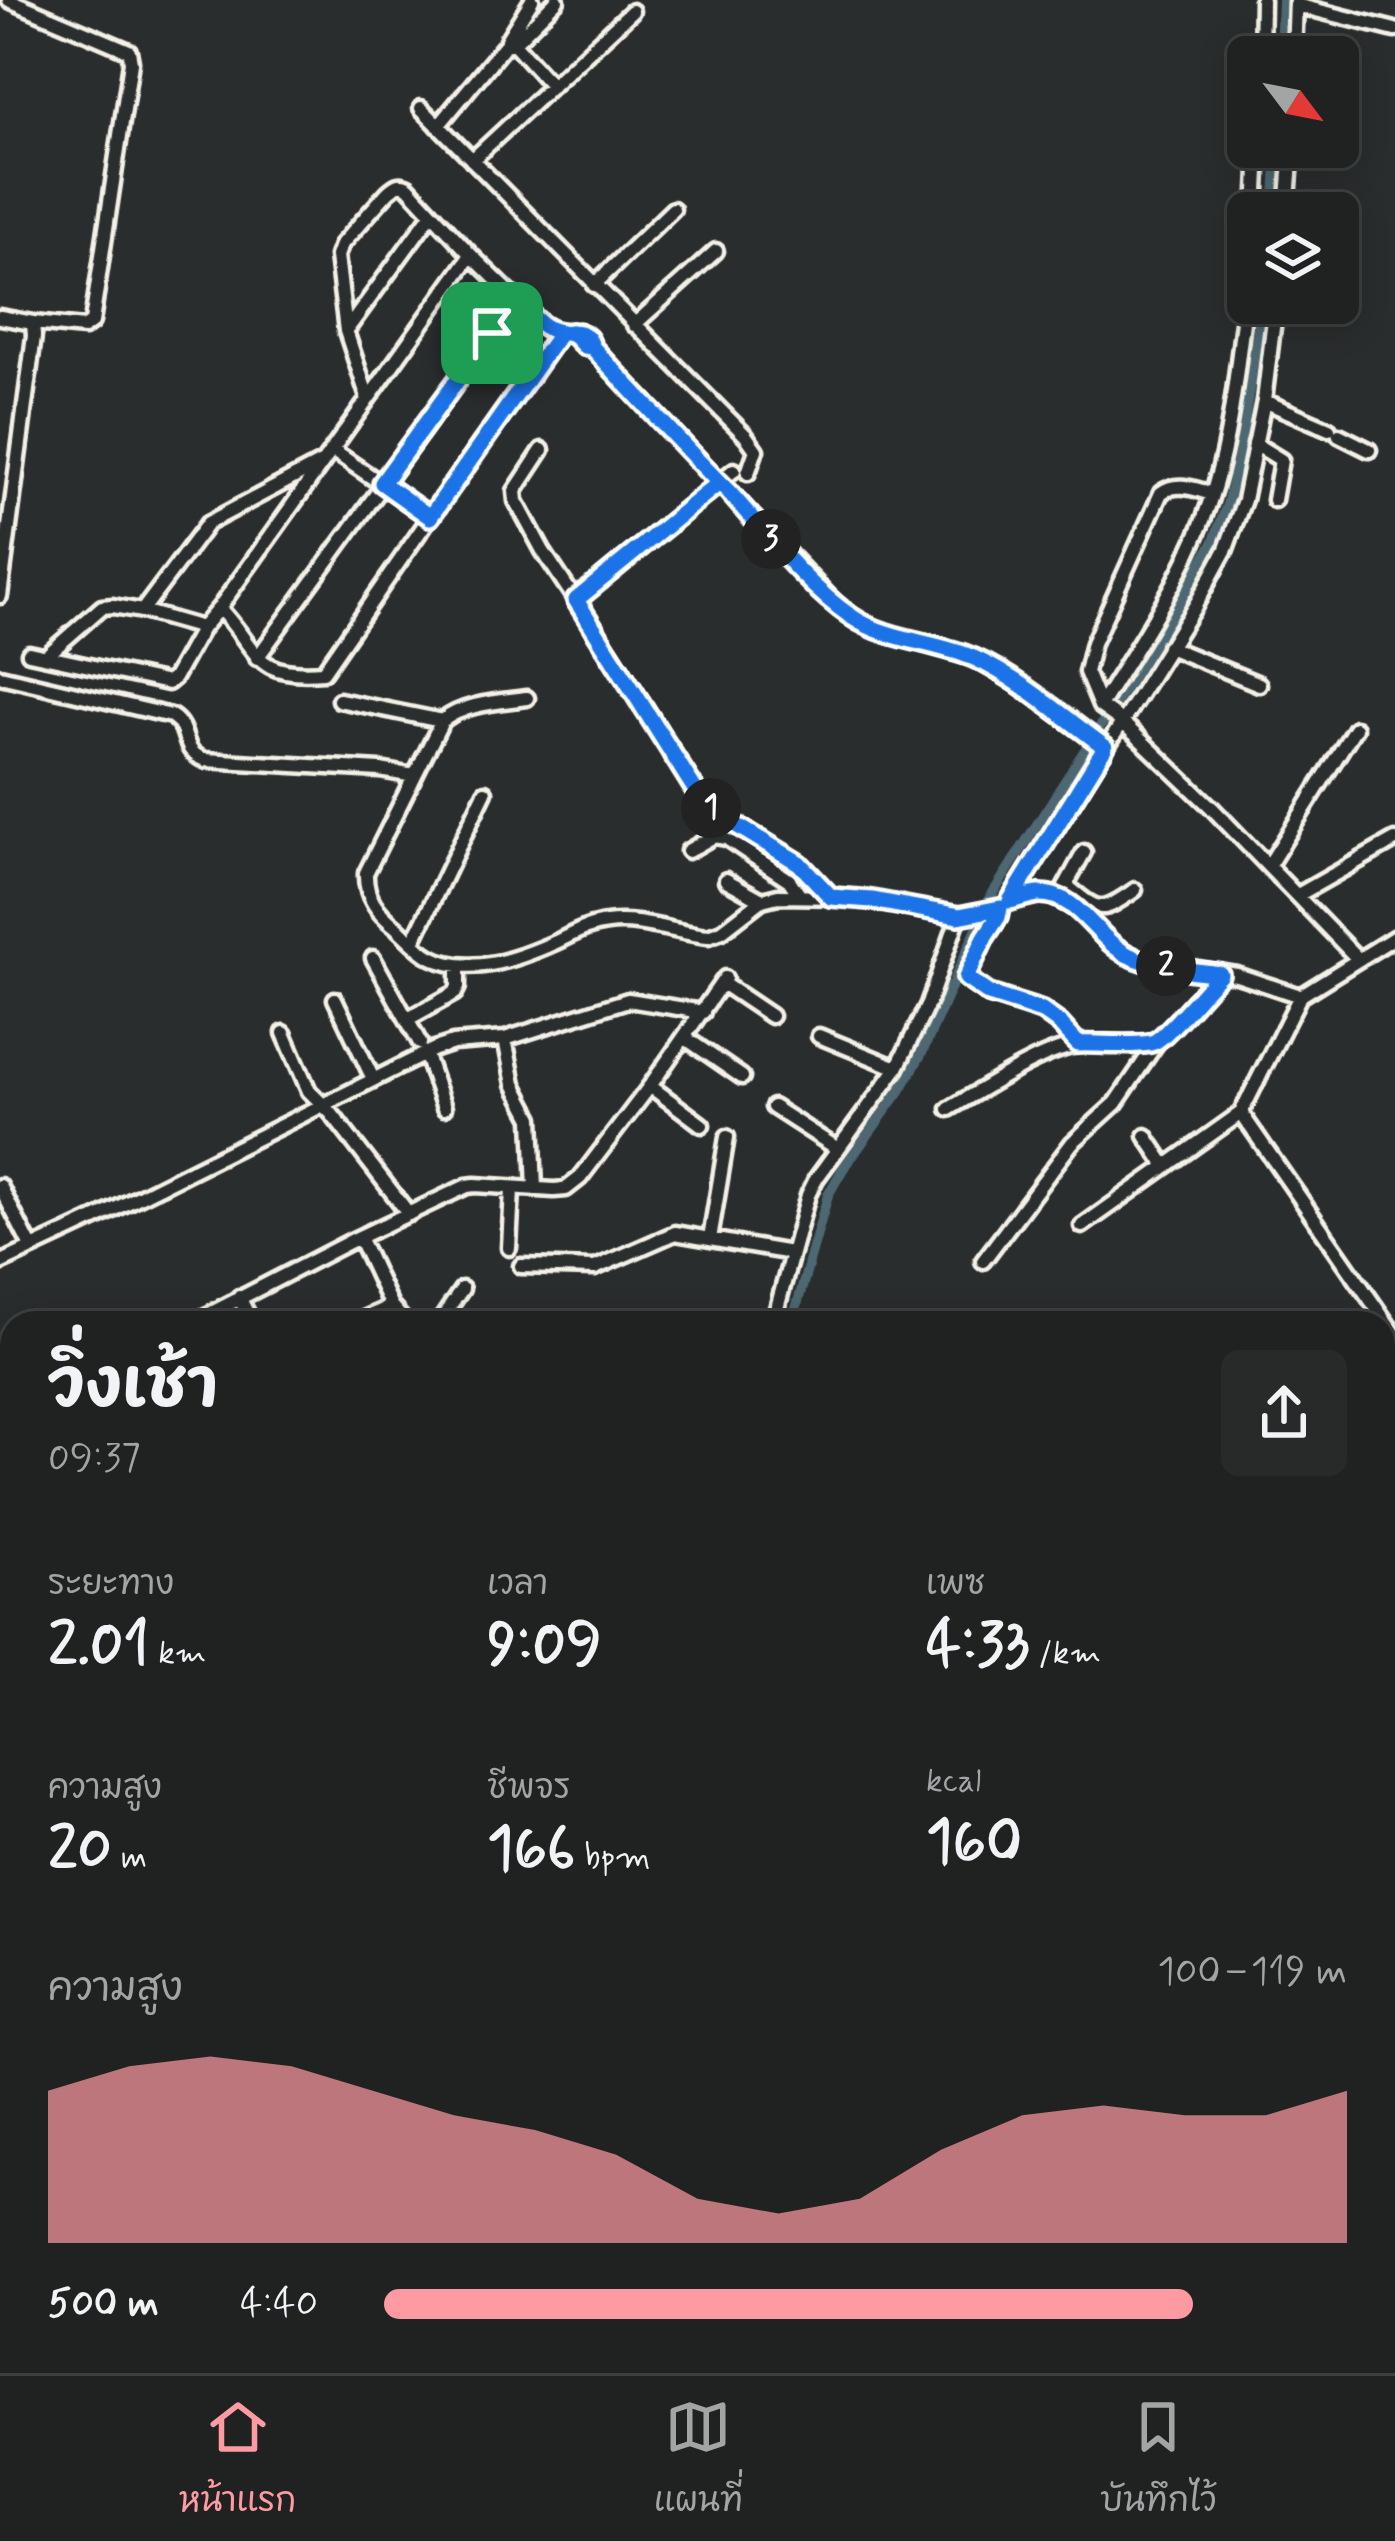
<!DOCTYPE html>
<html lang="th">
<head>
<meta charset="utf-8">
<style>
  body { margin:0; font-family:Mynerve,"Playpen Sans Thai",sans-serif; background:#282a2a; color:#f1f3f6; height:100vh; display:flex; flex-direction:column; font-size:45px; white-space:nowrap }
  * { box-sizing:border-box; margin:0 }
  p { font-size:39px; color:#a2a4a5 }
  .icon { flex:none; width:66px; height:66px; fill:none; stroke:currentColor; stroke-width:2; stroke-linecap:round; stroke-linejoin:round }
  .map { position:relative; flex:1; overflow:hidden }
  .details { position:absolute; left:0px; top:1311px; width:1395px; height:1062px; display:flex; flex-direction:column; background:#202222; border-radius:36px 36px 0 0; box-shadow:0 6px 30px #0003,0 0 0 3px #3d3f40 }
  .details>* { flex:none }
  .needle { width:78px; rotate:122deg }
  .fabs { position:absolute; left:1227px; top:36px; display:grid; gap:24px }
  .fabs a { display:grid; place-items:center; width:132px; height:132px; border-radius:18px; background:#202222; box-shadow:0 6px 30px #0003,0 0 0 3px #3d3f40; font-size:60px }
  .pin { position:absolute; display:grid; place-items:center; width:102px; height:102px; color:#fff; margin:-51px; border-radius:24px; box-shadow:0 6px 18px #0006 }
  .km { position:absolute; width:60px; height:60px; margin:-30px; border-radius:50%; background:#222; color:#fff; font-size:33px; line-height:60px; text-align:center }
  .round { display:grid; place-items:center; flex:none; width:126px; height:126px; border-radius:18px; background:#282a2a }
  .headline { display:flex; align-items:center; justify-content:space-between; height:204px; padding:0 48px }
  h1 { font-size:66px; font-weight:700; line-height:90px }
  .figures { display:grid; grid-template-columns:repeat(3,1fr); gap:18px; height:204px; padding:12px 48px }
  .figures div { display:grid; align-content:center }
  .figures b { font-size:60px; font-weight:700 }
  .figures small { font-size:33px; font-weight:400 }
  .figures p { font-size:33px }
  .chart { height:336px; padding:24px 48px }
  .chart p { display:flex; justify-content:space-between }
  .chart svg { width:100%; height:216px; margin-top:12px; fill:#ff9aa2; opacity:.7 }
  ul { padding:0 48px; list-style:none; font-size:39px }
  li { display:grid; grid-template-columns:192px 144px 1fr; align-items:center; height:90px }
  li i { height:30px; border-radius:15px; background:#ff9aa2 }
  .tabs { display:flex; justify-content:space-around; align-items:center; height:168px; border-top:3px solid #3d3f40; background:#202222; font-size:33px; color:#a2a4a5 }
  .tabs a { display:grid; justify-items:center; gap:6px }
  .tabs .active { color:#ff9aa2 }
  .map>svg:first-child { display:block }
</style>
</head>
<body>
<div class="map">
<svg width="1395" height="2373" viewBox="0 0 1395 2373">
  <rect width="100%" height="100%" fill="#2a2d2e"/>
  <filter id="ink" filterUnits="userSpaceOnUse"><feTurbulence type="fractalNoise" baseFrequency=".00833" numOctaves="2"/><feDisplacementMap in="SourceGraphic" scale="24" xChannelSelector="R" yChannelSelector="G"/><feConvolveMatrix kernelMatrix="1 2 1 2 8 2 1 2 1" color-interpolation-filters="sRGB"/></filter>
  <g filter="url(#ink)">
    <path fill="#3e3c41" d="M 0,1561 L 12,1564 L 12,1863 L 0,1852 Z"/>
    <path fill="#5d6e58" stroke="#a8b0a0" stroke-width="3" d="M 1383,1714 L 1395,1720 L 1395,2189 L 1383,2186 Z"/>
    <path fill="#4d6772" stroke="#909ea1" stroke-width="3" d="M 1384,1719 L 1395,1724 L 1395,1794 L 1383,1819 Z"/>
    <g fill="none" stroke-linecap="round" stroke-linejoin="round">
      <path stroke="#4d6772" stroke-width="10" d="M 1280,57 L 1282,0
        M 1274,213 L 1278,147
        M 792,1323 L 828,1195 L 843,1169 L 900,1091 L 922,1053 L 991,896 L 1171,616 L 1213,543 L 1227,505 L 1239,455 L 1262,303
        M 404,2373 L 409,2361"/>
      <defs>
        <path id="minor" d="M 9,0 L 129,51 L 131,62 L 92,322 L 84,328 L 33,323
          M 1296,5 L 1395,30
          M 509,38 L 552,86
          M 507,40 L 532,0
          M 1261,57 L 1262,0
          M 1294,57 L 1296,0
          M 421,108 L 746,436 L 756,450 L 748,473
          M 438,126 L 505,45 L 514,43 L 557,0
          M 472,160 L 632,11
          M 1256,213 L 1259,147
          M 1287,213 L 1292,147
          M 594,285 L 673,209
          M 0,317 L 33,323 L 34,336 L 0,596
          M 634,325 L 716,251
          M 346,331 L 432,213
          M 368,398 L 346,331 L 337,256 L 341,245 L 388,192 C 395,186 399,182 408,187 L 471,255 L 549,331 L 559,334 L 579,331 L 590,340 L 592,347 L 838,606 L 856,620 L 888,634 L 976,659 L 1014,682 L 1105,747
          M 1264,401 L 1329,429
          M 1339,435 L 1369,450
          M 1255,444 L 1281,460 L 1274,500
          M 332,450 L 430,517 L 559,334
          M 542,450 L 515,491 L 516,501 L 543,551 L 614,658 L 699,796 L 713,811 L 799,863 L 831,897
          M 321,463 L 208,523 L 142,611 L 202,628 L 219,608 C 260,651 252,678 323,672 L 430,517
          M 1212,494 C 1194,489 1177,481 1161,493 L 1093,643 L 1086,672 L 1100,706 L 1121,721 L 1212,808 L 1357,958
          M 576,600 L 734,470
          M 219,608 L 471,255
          M 1168,647 L 1259,684
          M 29,653 L 168,683 L 174,678 L 202,628
          M 46,656 L 102,607 L 113,606 L 142,611
          M 257,658 L 429,422 L 514,297
          M 0,676 L 171,716 C 192,729 179,751 205,760 L 380,770 L 414,776
          M 527,698 C 498,702 465,703 442,721 L 366,873 C 365,897 378,913 396,927 C 407,937 418,950 431,957 C 470,977 518,959 556,942 C 573,934 588,925 607,923 C 640,918 675,933 708,936 L 722,931 L 762,900 L 778,896 L 844,897 L 959,916 L 1000,908 L 1010,901 L 1195,606 L 1226,549 L 1244,500 L 1264,401 L 1276,303
          M 339,700 L 442,721
          M 1100,706 C 1143,636 1192,565 1215,485 C 1234,421 1238,351 1248,285
          M 688,851 L 714,836 L 726,838 L 789,880 L 800,896
          M 1269,865 L 1355,728
          M 726,880 L 762,900
          M 1066,885 C 1099,912 1099,915 1135,890
          M 1062,892 L 1084,852
          M 1298,895 L 1395,840
          M 1010,901 L 1037,894 L 1051,896 L 1082,912 L 1107,941 L 1142,961 L 1237,975 L 1300,996
          M 1000,908 L 999,917 L 985,937 L 966,978 L 989,995 L 1042,1011 L 1060,1024 L 1078,1044
          M 413,942 L 485,792
          M 373,958 L 420,1043
          M 722,983 L 771,1016
          M 335,999 L 373,1079
          M 408,1019 L 455,993 L 458,987 L 458,967
          M 284,1033 L 309,1091 L 331,1113 L 409,1214
          M 819,1036 L 897,1068
          M 684,1037 L 742,1077
          M 505,1039 L 514,1084 L 532,1118 L 535,1189
          M 425,1053 L 444,1108
          M 650,1086 L 702,1125
          M 773,1107 L 838,1149
          M 949,1109 C 985,1088 1042,1049 1083,1044 C 1108,1040 1133,1046 1158,1041
          M 1241,1113 L 1395,1335
          M 1146,1136 L 1166,1166
          M 0,1186 L 31,1247
          M 1082,1226 L 1241,1113 L 1300,996 L 1395,937
          M 360,1239 L 391,1306 L 406,1323
          M 710,1239 L 727,1137
          M 509,1248 L 512,1189
          M 983,1261 L 1072,1143 L 1116,1103 L 1158,1041 L 1220,974
          M 0,1263 L 101,1216 L 435,1049 L 453,1043 L 505,1039 L 628,1000 L 703,1012
          M 521,1266 L 595,1268 L 675,1233 L 791,1253
          M 239,1297 L 252,1323
          M 192,1323 L 351,1241 L 467,1186 L 475,1185 L 554,1190 L 566,1189 L 580,1178 L 650,1086 L 725,978
          M 354,1323 L 391,1306
          M 439,1323 L 462,1289
          M 773,1323 L 808,1195 L 816,1179 L 897,1068 L 928,1004 L 959,916
          M 0,1414 L 12,1408
          M 0,1425 L 12,1448
          M 1383,1434 L 1395,1423
          M 1383,1452 L 1395,1489
          M 1383,1664 L 1395,1644
          M 1383,1701 L 1395,1708
          M 0,1924 L 12,1917
          M 0,2120 L 2,2122
          M 0,2138 L 12,2140
          M 0,2227 L 12,2243
          M 447,2361 L 477,2373
          M 1133,2361 L 1136,2373
          M 1245,2361 L 1278,2373
          M 166,2373 L 175,2361
          M 388,2373 L 392,2361
          M 417,2373 L 421,2361
          M 686,2373 L 738,2361
          M 984,2373 L 993,2361
          M 1066,2373 L 1074,2361"/>
        <path id="secondary" d="M 0,2010 L 12,2013
          M 839,2361 L 856,2373"/>
      </defs>
      <use href="#minor" stroke="#f4f1e8" stroke-width="21"/>
      <use href="#secondary" stroke="#f4f1e8" stroke-width="26"/>
      <use href="#minor" stroke="#2a2d2e" stroke-width="12"/>
      <use href="#secondary" stroke="#2a2d2e" stroke-width="16"/>
    </g>
  </g>
  <g fill="none" stroke-linecap="round" stroke-linejoin="round" filter="url(#ink)">
    <defs>
      <path id="route" d="M 492,333 L 514,297 C 531,314 545,336 571,332 L 584,346 L 592,347 L 719,483 L 576,600 L 699,796 L 713,811 L 799,863 L 831,897 L 872,900 L 959,916 L 1000,908 L 998,917 L 985,937 L 966,978 L 989,994 L 1042,1011 L 1060,1024 L 1078,1044 C 1097,1043 1139,1047 1154,1042 C 1166,1037 1206,988 1220,974 C 1190,970 1156,968 1128,955 C 1095,938 1078,892 1038,894 C 1029,895 1019,899 1010,901 L 1105,747 C 1065,718 1019,678 974,658 C 935,641 888,641 852,617 C 806,586 765,532 728,491 C 681,445 637,395 592,347 C 588,330 573,331 559,334 L 430,517 L 382,483 L 492,333"/>
    </defs>
    <use href="#route" stroke="#fff" stroke-width="24"/>
    <use href="#route" stroke="#1a73e8" stroke-width="15"/>
  </g>
</svg>
<div class="fabs">
<a><svg class="needle" viewBox="-14 -14 28 28"><path d="M0-13l5 13h-10z" fill="#e53935"/><path d="M0 13l5-13h-10z" fill="#a2a4a5"/></svg></a>
<a><svg class="icon" aria-label="layers" viewBox="0 0 24 24"><path d="M12 4l9 5-9 5-9-5zM3 14l9 5 9-5"/></svg></a>
</div>
<div class="pin" style="left:492px;top:333px;background:#1e9e55"><svg class="icon" aria-label="arrive" viewBox="0 0 24 24"><path d="M6 21V4h12l-3 4 3 4H6"/></svg></div>
<b class="km" style="left:711px;top:808px">1</b>
<b class="km" style="left:1166px;top:966px">2</b>
<b class="km" style="left:771px;top:539px">3</b>
<section class="details">
<div class="headline"><div><h1>วิ่งเช้า</h1><p>09:37</p></div><a class="round"><svg class="icon" aria-label="share" viewBox="0 0 24 24"><path d="M12 15V3M7 8l5-5 5 5M5 13v7h14v-7"/></svg></a></div>
<div class="figures">
<div><p>ระยะทาง</p><b>2.01<small> km</small></b></div>
<div><p>เวลา</p><b>9:09</b></div>
<div><p>เพซ</p><b>4:33<small> /km</small></b></div>
</div>
<div class="figures">
<div><p>ความสูง</p><b>20<small> m</small></b></div>
<div><p>ชีพจร</p><b>166<small> bpm</small></b></div>
<div><p>kcal</p><b>160</b></div>
</div>
<div class="chart"><p><span>ความสูง</span>100–119 m</p>
<svg viewBox="0 0 160 44" preserveAspectRatio="none"><path d="M0 44V13L10 8L20 6L30 8L40 13L50 18L60 21L70 26L80 35L90 38L100 35L110 25L120 18L130 16L140 18L150 18L160 13V44z"/></svg>
</div>
<ul>
<li><b>500 m</b>4:40<i style="width:84%"></i></li>
</ul>
</section>
</div>
<nav class="tabs">
<a class="active"><svg class="icon" aria-label="home" viewBox="0 0 24 24"><path d="M3 11l9-7 9 7M6 9v11h12V9"/></svg>หน้าแรก</a>
<a><svg class="icon" aria-label="map" viewBox="0 0 24 24"><path d="M3 6l6-2 6 2 6-2v14l-6 2-6-2-6 2zM9 4v14M15 6v14"/></svg>แผนที่</a>
<a><svg class="icon" aria-label="saved" viewBox="0 0 24 24"><path d="M7 4h10v16l-5-4-5 4z"/></svg>บันทึกไว้</a>
</nav>
</body>
</html>
